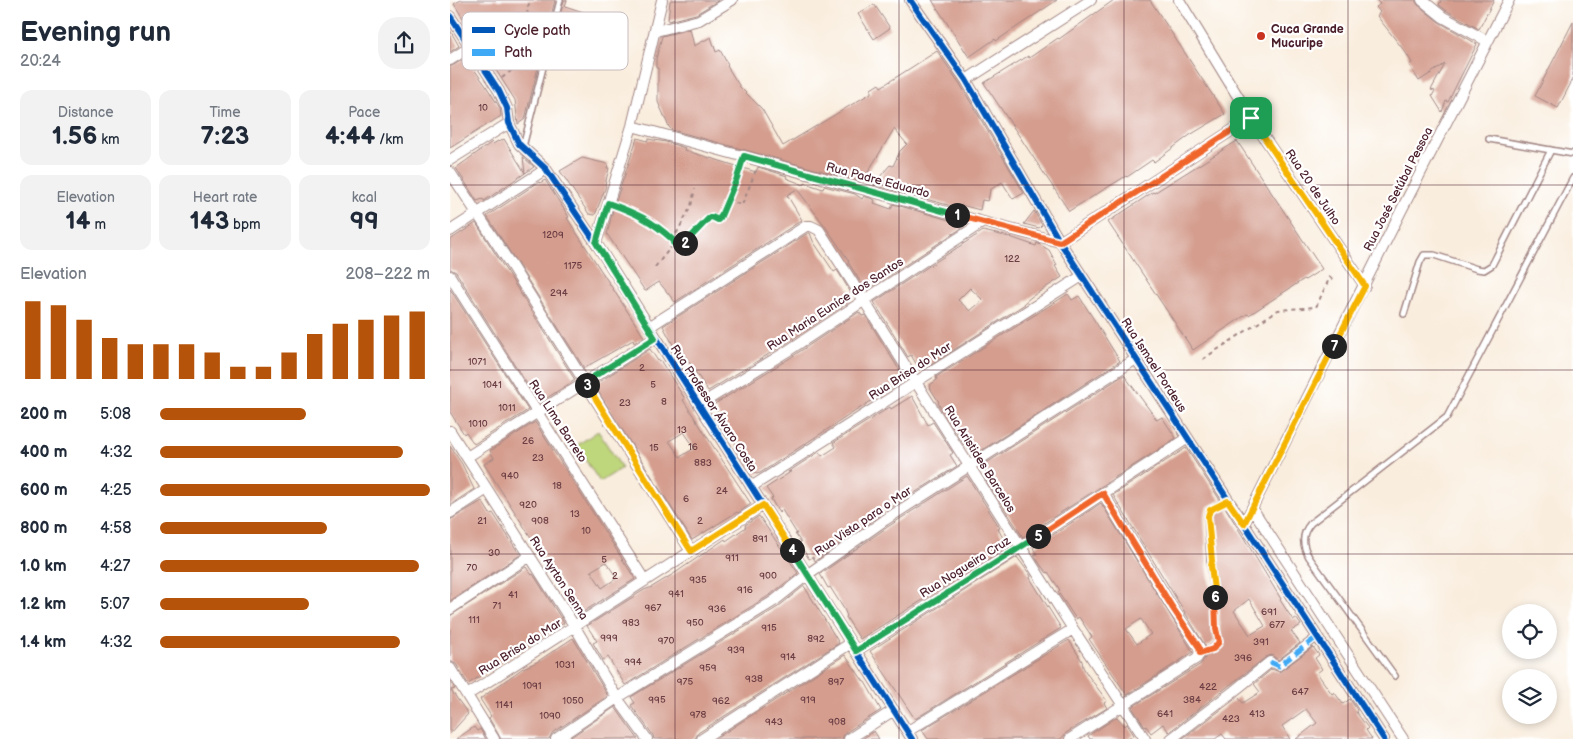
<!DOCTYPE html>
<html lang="en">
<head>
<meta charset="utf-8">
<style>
  body { margin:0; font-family:"Balsamiq Sans",sans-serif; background:#f2f2f3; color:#1f2937; height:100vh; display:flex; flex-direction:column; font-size:19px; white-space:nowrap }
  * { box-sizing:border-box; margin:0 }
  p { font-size:16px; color:#747a83 }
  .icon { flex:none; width:28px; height:28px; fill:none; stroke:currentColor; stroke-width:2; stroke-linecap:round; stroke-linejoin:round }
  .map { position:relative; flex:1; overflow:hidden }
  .sheet { display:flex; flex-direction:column; background:#fff; width:450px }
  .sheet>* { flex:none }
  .controls { position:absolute; left:1052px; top:604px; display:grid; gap:10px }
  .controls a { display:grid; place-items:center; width:55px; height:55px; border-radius:50%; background:#fff; box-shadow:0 2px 8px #0003; font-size:25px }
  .pin { position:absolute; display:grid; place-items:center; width:42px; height:42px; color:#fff; margin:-21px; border-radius:10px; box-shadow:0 2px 8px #0006 }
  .km { position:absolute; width:25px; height:25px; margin:-12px; border-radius:50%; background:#222; color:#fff; font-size:14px; line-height:25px; text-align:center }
  .round { display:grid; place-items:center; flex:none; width:52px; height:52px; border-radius:20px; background:#f2f2f3 }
  .overview { display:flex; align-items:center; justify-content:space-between; height:85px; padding:0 20px }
  h1 { font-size:28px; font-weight:800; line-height:38px }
  .figures { display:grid; grid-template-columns:repeat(3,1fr); gap:8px; height:85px; padding:5px 20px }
  .figures div { display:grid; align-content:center; border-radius:12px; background:#f2f2f3; text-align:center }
  .figures b { font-size:25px; font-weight:800 }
  .figures small { font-size:14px; font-weight:400 }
  .figures p { font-size:14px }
  .chart { height:140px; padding:10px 20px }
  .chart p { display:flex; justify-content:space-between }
  .chart svg { width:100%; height:90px; margin-top:5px; stroke:#b45309; stroke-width:6 }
  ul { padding:0 20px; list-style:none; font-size:16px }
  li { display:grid; grid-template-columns:80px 60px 1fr; align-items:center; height:38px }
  li i { height:12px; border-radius:6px; background:#b45309 }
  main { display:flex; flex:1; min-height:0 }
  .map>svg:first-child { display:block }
</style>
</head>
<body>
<main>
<section class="sheet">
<div class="overview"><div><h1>Evening run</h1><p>20:24</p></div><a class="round"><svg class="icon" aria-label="share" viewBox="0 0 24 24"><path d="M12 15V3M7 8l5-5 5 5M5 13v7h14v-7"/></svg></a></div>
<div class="figures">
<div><p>Distance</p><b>1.56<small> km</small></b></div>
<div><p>Time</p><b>7:23</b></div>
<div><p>Pace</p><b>4:44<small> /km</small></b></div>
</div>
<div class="figures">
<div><p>Elevation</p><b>14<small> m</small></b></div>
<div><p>Heart rate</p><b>143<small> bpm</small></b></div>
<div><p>kcal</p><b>99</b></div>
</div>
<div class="chart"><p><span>Elevation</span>208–222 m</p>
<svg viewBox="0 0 160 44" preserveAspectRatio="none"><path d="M5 44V6M15 44V8M25 44V15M35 44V24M45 44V27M55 44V27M65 44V27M75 44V31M85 44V38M95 44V38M105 44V31M115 44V22M125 44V17M135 44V15M145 44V13M155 44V11"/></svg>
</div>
<ul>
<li><b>200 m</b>5:08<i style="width:54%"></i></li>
<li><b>400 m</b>4:32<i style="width:90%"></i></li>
<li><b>600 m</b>4:25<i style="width:100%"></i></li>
<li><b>800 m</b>4:58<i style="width:62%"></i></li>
<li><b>1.0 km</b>4:27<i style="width:96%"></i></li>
<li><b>1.2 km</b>5:07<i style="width:55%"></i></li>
<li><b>1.4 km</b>4:32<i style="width:89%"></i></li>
</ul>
</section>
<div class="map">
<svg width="1123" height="739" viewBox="0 0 1123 739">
  <rect width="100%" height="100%" fill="#fff"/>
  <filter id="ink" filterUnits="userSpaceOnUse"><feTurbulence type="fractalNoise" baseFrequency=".02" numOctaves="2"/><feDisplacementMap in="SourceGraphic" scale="10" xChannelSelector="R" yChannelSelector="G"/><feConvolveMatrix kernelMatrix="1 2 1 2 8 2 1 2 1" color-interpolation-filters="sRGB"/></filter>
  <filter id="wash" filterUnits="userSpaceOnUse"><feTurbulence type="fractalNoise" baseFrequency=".0096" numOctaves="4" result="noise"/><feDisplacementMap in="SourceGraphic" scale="20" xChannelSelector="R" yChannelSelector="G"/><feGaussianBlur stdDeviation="1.12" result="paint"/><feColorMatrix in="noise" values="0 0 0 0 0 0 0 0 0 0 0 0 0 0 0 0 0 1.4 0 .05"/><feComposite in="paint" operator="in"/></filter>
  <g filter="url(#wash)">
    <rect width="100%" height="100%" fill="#f9eddd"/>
    <path fill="#bed67b" stroke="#847a53" d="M 148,431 L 172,468 L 150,482 L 126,446 Z"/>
    <g id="blocks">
      <path fill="#d49d8e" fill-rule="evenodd" d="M 11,0 L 105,0 L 75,119 L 68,124 L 65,100 L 4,4 Z
        M 114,0 L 117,0 L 115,6 L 133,12 L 127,31 L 108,25 Z
        M 222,0 L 269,0 L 246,14 L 218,21 L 220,1 Z
        M 482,0 L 607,0 L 546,41 L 545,39 L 519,57 Z
        M 664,0 L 700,0 L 775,114 L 740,135 L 704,162 L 702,160 L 677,177 L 676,176 L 619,211 L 534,83 L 578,56 L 579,58 L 608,38 L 609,39 Z
        M 926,0 L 965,0 L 968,5 L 989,22 L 1027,44 L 998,102 L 996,101 L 992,112 L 982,96 L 985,91 L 981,90 L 995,64 L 969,81 L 959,65 L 962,63 L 956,53 L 927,16 L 930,12 L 926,7 L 930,4 Z
        M 991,0 L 1044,0 L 1029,29 L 997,11 L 989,5 Z
        M 424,4 L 440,28 L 424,39 L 408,14 Z
        M 1123,22 L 1123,79 L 1108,108 L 1085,96 Z
        M 240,29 L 244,46 L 261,37 L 266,52 L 270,50 L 278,65 L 277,66 L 290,87 L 312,109 L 333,146 L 421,93 L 421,89 L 429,84 L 431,87 L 487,51 L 510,84 L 574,193 L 563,199 L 552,182 L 540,190 L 538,201 L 532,200 L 530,210 L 511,205 L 510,208 L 502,206 L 423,185 L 440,165 L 443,166 L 450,151 L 457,144 L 444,129 L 412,182 L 222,130 L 219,127 L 208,102 L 208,68 L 206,68 L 206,59 L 212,36 Z
        M 0,30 L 9,46 L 0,52 Z
        M 16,58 L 36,86 L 50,108 L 51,116 L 0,148 L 0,67 Z
        M 187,138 L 198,141 L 198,139 L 216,142 L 235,148 L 234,150 L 306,172 L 308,167 L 337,176 L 336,178 L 354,185 L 355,183 L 373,189 L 374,186 L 405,194 L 412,199 L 414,196 L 425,200 L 424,203 L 441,209 L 443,204 L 513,224 L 515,226 L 417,290 L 414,285 L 413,286 L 398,262 L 399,261 L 375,226 L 347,189 L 337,195 L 352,220 L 225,302 L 209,282 L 195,291 L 157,234 L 163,210 Z
        M 54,139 L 75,173 L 73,157 L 84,167 L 34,201 L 33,199 L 27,201 L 6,168 L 42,142 L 43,144 L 48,141 L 49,142 Z
        M 787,141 L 872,269 L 855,280 L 854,279 L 799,315 L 797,314 L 743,350 L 658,222 L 703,192 L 704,193 Z
        M 132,158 L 158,164 L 157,168 L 159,168 L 155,185 L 156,186 L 145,215 L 139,214 L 110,171 Z
        M 95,180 L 119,217 L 117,218 L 194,337 L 184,343 L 183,340 L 134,368 L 37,216 L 89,182 L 90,183 Z
        M 584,211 L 592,225 L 589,228 L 574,224 Z
        M 26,223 L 125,380 L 89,403 L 6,272 L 0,269 L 0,240 Z
        M 533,231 L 560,237 L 586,246 L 587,243 L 599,250 L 607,265 L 605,266 L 612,277 L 581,297 L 574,303 L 575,304 L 479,366 L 477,362 L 468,367 L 461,355 L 458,357 L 424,302 ZM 520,288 L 533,300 L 520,311 L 508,300 Z
        M 358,233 L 360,233 L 363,241 L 384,272 L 387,270 L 401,293 L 397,296 L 400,301 L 332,346 L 258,391 L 230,348 L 226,350 L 213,326 Z
        M 0,289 L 78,410 L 24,444 L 16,432 L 14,434 L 0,412 Z
        M 618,294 L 622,300 L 629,296 L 670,361 L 523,456 L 515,444 L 514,445 L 488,403 L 489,402 L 480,388 L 481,387 L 480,385 L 487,380 L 486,377 Z
        M 409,312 L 412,316 L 415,315 L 455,379 L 310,473 L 306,474 L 296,461 L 263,405 L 340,358 Z
        M 200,349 L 208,361 L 210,360 L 235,399 L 233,400 L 301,504 L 288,513 L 287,512 L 242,540 L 144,385 ZM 234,432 L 245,448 L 230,457 L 219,441 Z
        M 674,375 L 707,420 L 712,417 L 726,438 L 573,537 L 534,477 L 538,475 L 532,466 Z
        M 462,396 L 478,425 L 483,422 L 503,453 L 500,455 L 507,466 L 431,514 L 365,561 L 363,557 L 359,559 L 349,543 L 351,542 L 345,534 L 347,534 L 332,510 L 329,513 L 321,499 L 323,498 L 316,488 L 342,471 L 338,472 L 369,452 L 372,456 L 386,447 L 383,443 L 440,407 L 441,409 Z
        M 85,422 L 185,579 L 130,614 L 34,464 L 44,458 L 40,451 ZM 156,562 L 167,578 L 152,588 L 141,571 Z
        M 0,446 L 12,464 L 24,489 L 0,505 Z
        M 736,448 L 770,500 L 757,507 L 754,516 L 757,566 L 761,595 L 762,629 L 764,641 L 760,645 L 756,647 L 663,495 Z
        M 517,476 L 550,528 L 548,529 L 558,547 L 410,639 L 396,617 L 397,616 L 394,609 L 380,587 L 378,588 L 370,574 L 439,526 Z
        M 32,501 L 40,514 L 43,513 L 70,555 L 0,601 L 0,520 Z
        M 651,503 L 743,652 L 677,695 L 639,639 L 642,637 L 629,617 L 626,619 L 608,592 L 610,590 L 598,572 L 597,573 L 592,567 L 584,555 L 587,554 L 583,548 ZM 691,619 L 701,634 L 687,644 L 676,629 Z
        M 775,507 L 831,599 L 830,600 L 843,620 L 846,618 L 851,625 L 841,631 L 850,643 L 828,660 L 822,655 L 816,657 L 719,732 L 713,724 L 701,733 L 696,726 L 695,727 L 682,707 L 751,664 L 756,656 L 766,652 L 773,643 L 770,628 L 769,594 L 765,566 L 762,517 L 764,513 ZM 799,599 L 815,626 L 800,635 L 784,611 Z
        M 309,516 L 348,573 L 320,595 L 175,685 L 158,657 L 153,660 L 143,643 L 147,641 L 137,626 L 194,590 L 202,587 L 225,573 L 275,539 L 276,541 L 296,527 L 295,525 Z
        M 567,557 L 581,576 L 580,578 L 611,628 L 465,719 L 420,651 Z
        M 76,567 L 82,575 L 83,574 L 114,623 L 18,684 L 6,664 L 0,661 L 0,616 Z
        M 354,586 L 389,643 L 248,733 L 245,739 L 204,739 L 203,735 L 181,705 L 185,703 L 181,697 L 328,607 Z
        M 123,638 L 158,696 L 102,733 L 99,739 L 51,739 L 39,718 L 41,716 L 30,699 L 73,668 L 87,662 Z
        M 619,640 L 632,661 L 633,667 L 637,674 L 657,701 L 654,703 L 657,708 L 616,733 L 611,739 L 478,739 L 472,730 Z
        M 863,647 L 869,655 L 865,658 L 872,669 L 867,673 L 882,694 L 884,692 L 893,704 L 900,699 L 907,710 L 906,712 L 918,728 L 916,730 L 922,739 L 846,739 L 867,723 L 856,709 L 832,726 L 840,739 L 776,739 L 772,734 L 765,739 L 732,739 L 788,697 L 793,703 L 810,692 L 804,684 L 822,669 L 829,672 L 832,670 Z
        M 395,655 L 414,682 L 415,682 L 431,710 L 395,733 L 392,739 L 265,739 Z
        M 0,681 L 5,689 L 1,690 L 18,714 L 0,734 Z
        M 165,707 L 188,739 L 118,739 Z
        M 667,717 L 675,726 L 677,724 L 684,735 L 678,739 L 640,739 L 638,736 Z
        M 24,727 L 27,731 L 30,729 L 36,739 L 6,739 Z
        M 424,731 L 429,739 L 412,739 Z"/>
    </g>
  </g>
  <g filter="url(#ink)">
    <use href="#blocks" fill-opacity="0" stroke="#a28684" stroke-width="1"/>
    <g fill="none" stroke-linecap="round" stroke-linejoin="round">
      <defs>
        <path id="service" d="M 1039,139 L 1123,154
          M 73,147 L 110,0
          M 954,314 L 970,262 L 974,255 L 984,255 L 1027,269 L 1034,270 L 1042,265 L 1101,150
          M 750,653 L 763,649 L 769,642 L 766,629 L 765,595 L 761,566 L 758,516 L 760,510 L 778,501
          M 945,676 L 859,557 C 852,545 851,534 861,523 L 997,417 L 1123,178"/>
        <path id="pedestrian" d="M 820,662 L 829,666 L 867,637"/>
        <path id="minor" d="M 460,0 L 516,80 L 610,242 L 934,739
          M 729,0 L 801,118 L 915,286
          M 972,0 L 993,17 L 1037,41
          M 0,16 L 49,91 L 57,108 L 59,123 L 69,144 L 96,169 L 146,243 L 462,739
          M 206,31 L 249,20 L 282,0
          M 0,60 L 20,47
          M 516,80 L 641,0
          M 182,126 L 533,222 L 610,242 L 801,118
          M 0,160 L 59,123
          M 0,172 L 59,262 L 241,551
          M 0,231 L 96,169
          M 146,243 L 182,126 L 212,0
          M 0,276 L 195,581
          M 199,327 L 356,226 L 361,226 L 369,230 L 623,629 L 695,739
          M 249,405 L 336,352 L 533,222
          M 0,431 L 125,627 L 167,698 L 197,739
          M 17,457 L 205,338
          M 301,487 L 632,276
          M 802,508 L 953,739
          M 0,513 L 37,489
          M 794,524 L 951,211 L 1059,0
          M 0,609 L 80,556
          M 406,651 L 571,547 L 738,438
          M 0,668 L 44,739
          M 17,695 L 313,505
          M 458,731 L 623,629
          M 106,739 L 167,698 L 324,601 L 358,574 L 435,520 L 686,359
          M 252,739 L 401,643
          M 399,739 L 444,710
          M 620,739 L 747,658 L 750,653 L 749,647 L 722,607 L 653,493
          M 721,739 L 784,691 L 820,662"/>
      </defs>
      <use href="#service" stroke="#a28684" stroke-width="8"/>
      <use href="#pedestrian" stroke="#a28684" stroke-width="10"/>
      <use href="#minor" stroke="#a28684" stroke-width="12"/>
      <path stroke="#a28684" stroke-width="2" stroke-dasharray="4 4" stroke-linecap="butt" d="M 52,78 L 66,67 L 68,47 L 79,17 L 77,11 L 80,0
        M 278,200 L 292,205 L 306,170
        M 168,206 C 189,214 206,224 223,240
        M 223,243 L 232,248 C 238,240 253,221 262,217 L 269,219 L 291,166
        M 205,267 L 221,247 L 223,240 L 241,206 L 245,189
        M 753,359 L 828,310 L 866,307 L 880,277 L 884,281"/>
      <use href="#service" stroke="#fff" stroke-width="5"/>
      <use href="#pedestrian" stroke="#fff" stroke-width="8"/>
      <use href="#minor" stroke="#fff" stroke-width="10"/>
      <path stroke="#3fa9f5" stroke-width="5" stroke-dasharray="10 5" stroke-linecap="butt" d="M 820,662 L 829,666 L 867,637"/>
      <defs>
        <path id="cycleway" d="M 460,0 L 516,80 L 610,242 L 934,739
          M 0,16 L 49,91 L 57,108 L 59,123 L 69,144 L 96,169 L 146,243 L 462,739"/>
      </defs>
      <use href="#cycleway" stroke="#fff" stroke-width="9"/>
      <use href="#cycleway" stroke="#0057b8" stroke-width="6"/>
    </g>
  </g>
  <g fill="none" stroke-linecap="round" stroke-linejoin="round" filter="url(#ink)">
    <defs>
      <path id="split-1" d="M 507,215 L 610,242 L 801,118"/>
      <path id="split-2" d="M 235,243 L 259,218 L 262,217 L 268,220 L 270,218 L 287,178 L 294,156 L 507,215"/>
      <path id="split-3" d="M 137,385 L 135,382 L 205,338 L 146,243 L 158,203 C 186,213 201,220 223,240 L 223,243 L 232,248 L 235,243"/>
      <path id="split-4" d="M 137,385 L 241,551 L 313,505 L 342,550"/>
      <path id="split-5" d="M 342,550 L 406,651 L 588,536"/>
      <path id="split-6" d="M 588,536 L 653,493 L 722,607 L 749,647 L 750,653 L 763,649 L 769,642 L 766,629 L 765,597"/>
      <path id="split-7" d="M 765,597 L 761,566 L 762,561 L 758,516 L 760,510 L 778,501 L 794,524 L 884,346"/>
      <path id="split-8" d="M 801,118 L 915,286 L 884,346"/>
    </defs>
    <use href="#split-1" stroke="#fff" stroke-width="10"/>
    <use href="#split-2" stroke="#fff" stroke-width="10"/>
    <use href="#split-3" stroke="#fff" stroke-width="10"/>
    <use href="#split-4" stroke="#fff" stroke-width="10"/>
    <use href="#split-5" stroke="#fff" stroke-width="10"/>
    <use href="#split-6" stroke="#fff" stroke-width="10"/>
    <use href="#split-7" stroke="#fff" stroke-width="10"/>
    <use href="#split-8" stroke="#fff" stroke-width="10"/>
    <use href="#split-1" stroke="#f0652b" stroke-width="6"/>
    <use href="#split-2" stroke="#22a559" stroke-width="6"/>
    <use href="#split-3" stroke="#22a559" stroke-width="6"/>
    <use href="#split-4" stroke="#f5b400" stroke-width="6"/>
    <use href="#split-5" stroke="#22a559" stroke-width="6"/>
    <use href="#split-6" stroke="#f0652b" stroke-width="6"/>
    <use href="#split-7" stroke="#f5b400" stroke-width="6"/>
    <use href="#split-8" stroke="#f5b400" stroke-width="6"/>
  </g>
  <path fill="none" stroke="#4a1f2b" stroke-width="1" stroke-opacity="0.55" d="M 225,0 L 225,739M 449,0 L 449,739M 674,0 L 674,739M 898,0 L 898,739M 0,185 L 1123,185M 0,370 L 1123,370M 0,554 L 1123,554"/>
  <circle fill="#c8321e" stroke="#fff" stroke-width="2" cx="811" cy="36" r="5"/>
  <g text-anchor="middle" stroke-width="4.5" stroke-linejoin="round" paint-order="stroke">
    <g font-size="10" fill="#6c3e44">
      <text x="33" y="111">10</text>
      <text x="103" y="238">1209</text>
      <text x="562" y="262">122</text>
      <text x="123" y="269">1175</text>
      <text x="109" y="296">294</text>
      <text x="27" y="365">1071</text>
      <text x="192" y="371">2</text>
      <text x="42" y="388">1041</text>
      <text x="203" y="388">5</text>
      <text x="214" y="405">8</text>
      <text x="175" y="406">23</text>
      <text x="57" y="411">1011</text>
      <text x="28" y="427">1010</text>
      <text x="232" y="433">13</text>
      <text x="78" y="444">26</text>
      <text x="243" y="450">16</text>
      <text x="204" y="451">15</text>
      <text x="88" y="461">23</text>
      <text x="253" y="466">883</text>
      <text x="60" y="479">940</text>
      <text x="107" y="489">18</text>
      <text x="272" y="494">24</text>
      <text x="236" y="502">6</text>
      <text x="78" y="508">920</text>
      <text x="125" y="517">13</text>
      <text x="32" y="524">21</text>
      <text x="90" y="524">908</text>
      <text x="250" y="524">2</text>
      <text x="136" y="534">10</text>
      <text x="310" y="542">891</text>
      <text x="44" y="556">30</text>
      <text x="282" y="561">911</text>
      <text x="154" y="563">5</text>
      <text x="22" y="571">70</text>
      <text x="165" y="579">2</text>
      <text x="318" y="579">900</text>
      <text x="248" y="583">935</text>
      <text x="295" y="593">916</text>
      <text x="226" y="597">941</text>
      <text x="63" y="598">41</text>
      <text x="47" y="609">71</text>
      <text x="203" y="611">967</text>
      <text x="267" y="612">936</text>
      <text x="819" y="615">691</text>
      <text x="24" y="623">111</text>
      <text x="181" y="626">983</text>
      <text x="245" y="626">950</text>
      <text x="827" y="628">677</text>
      <text x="319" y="631">915</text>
      <text x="159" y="641">999</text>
      <text x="366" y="642">892</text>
      <text x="216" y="644">970</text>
      <text x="811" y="645">391</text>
      <text x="286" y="653">939</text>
      <text x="338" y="660">914</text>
      <text x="793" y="661">396</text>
      <text x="183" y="665">994</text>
      <text x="115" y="668">1031</text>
      <text x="258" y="671">959</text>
      <text x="304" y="682">938</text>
      <text x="235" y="685">975</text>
      <text x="386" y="685">897</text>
      <text x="82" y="689">1091</text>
      <text x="758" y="690">422</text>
      <text x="850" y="695">647</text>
      <text x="207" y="703">995</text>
      <text x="358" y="703">919</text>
      <text x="742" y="703">384</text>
      <text x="123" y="704">1050</text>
      <text x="271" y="704">962</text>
      <text x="54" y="708">1141</text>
      <text x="715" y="717">641</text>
      <text x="807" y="717">413</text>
      <text x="248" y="718">978</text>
      <text x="100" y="719">1090</text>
      <text x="781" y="722">423</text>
      <text x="324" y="725">943</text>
      <text x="387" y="725">908</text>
    </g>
    <g font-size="12" font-weight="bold" fill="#4a1f2b" stroke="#fff" text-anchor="start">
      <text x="821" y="33">Cuca Grande<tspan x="821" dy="14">Mucuripe</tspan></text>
    </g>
    <g font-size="12" fill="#4a1f2b" stroke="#fff">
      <text transform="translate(428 180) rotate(15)" y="4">Rua Padre Eduardo</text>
      <text transform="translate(863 187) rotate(56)" y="4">Rua 20 de Julho</text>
      <text transform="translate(948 189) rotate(-63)" y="4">Rua José Setúbal Pessoa</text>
      <text transform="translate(385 304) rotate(-33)" y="4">Rua Maria Euníce dos Santos</text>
      <text transform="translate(704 365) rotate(57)" y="4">Rua Ismael Pordeus</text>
      <text transform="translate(460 371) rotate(-33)" y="4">Rua Brisa do Mar</text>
      <text transform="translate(264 408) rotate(57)" y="4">Rua Professor Álvaro Costa</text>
      <text transform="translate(108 421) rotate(57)" y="4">Rua Lima Barreto</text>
      <text transform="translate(530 459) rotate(58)" y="4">Rua Aristides Barcelos</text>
      <text transform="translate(413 521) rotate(-34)" y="4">Rua Vista para o Mar</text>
      <text transform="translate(515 567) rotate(-32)" y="4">Rua Nogueira Cruz</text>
      <text transform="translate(109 578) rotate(57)" y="4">Rua Ayrton Senna</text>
      <text transform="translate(70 647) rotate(-32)" y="4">Rua Brisa do Mar</text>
    </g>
  </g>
  <rect x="12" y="12" width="166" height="58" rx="8" fill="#fff" stroke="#c9bcbf" stroke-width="1"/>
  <rect x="22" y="27" width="23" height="6" fill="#0057b8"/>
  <rect x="22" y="49" width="23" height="7" fill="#3fa9f5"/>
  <g font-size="14" fill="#4a1f2b">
    <text x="54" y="35">Cycle path</text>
    <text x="54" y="57">Path</text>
  </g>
</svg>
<div class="controls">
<a><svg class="icon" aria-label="locate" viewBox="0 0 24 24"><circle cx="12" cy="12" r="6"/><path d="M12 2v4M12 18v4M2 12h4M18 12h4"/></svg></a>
<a><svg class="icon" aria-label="layers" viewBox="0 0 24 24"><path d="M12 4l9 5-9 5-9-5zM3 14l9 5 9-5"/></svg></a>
</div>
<div class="pin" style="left:801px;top:118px;background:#1e9e55"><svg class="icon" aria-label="arrive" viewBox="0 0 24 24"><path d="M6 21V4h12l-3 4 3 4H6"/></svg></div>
<b class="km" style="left:507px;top:215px">1</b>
<b class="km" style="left:235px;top:243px">2</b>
<b class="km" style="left:137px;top:385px">3</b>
<b class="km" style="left:342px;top:550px">4</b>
<b class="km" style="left:588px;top:536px">5</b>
<b class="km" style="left:765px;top:597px">6</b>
<b class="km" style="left:884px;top:346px">7</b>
</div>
</main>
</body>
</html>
